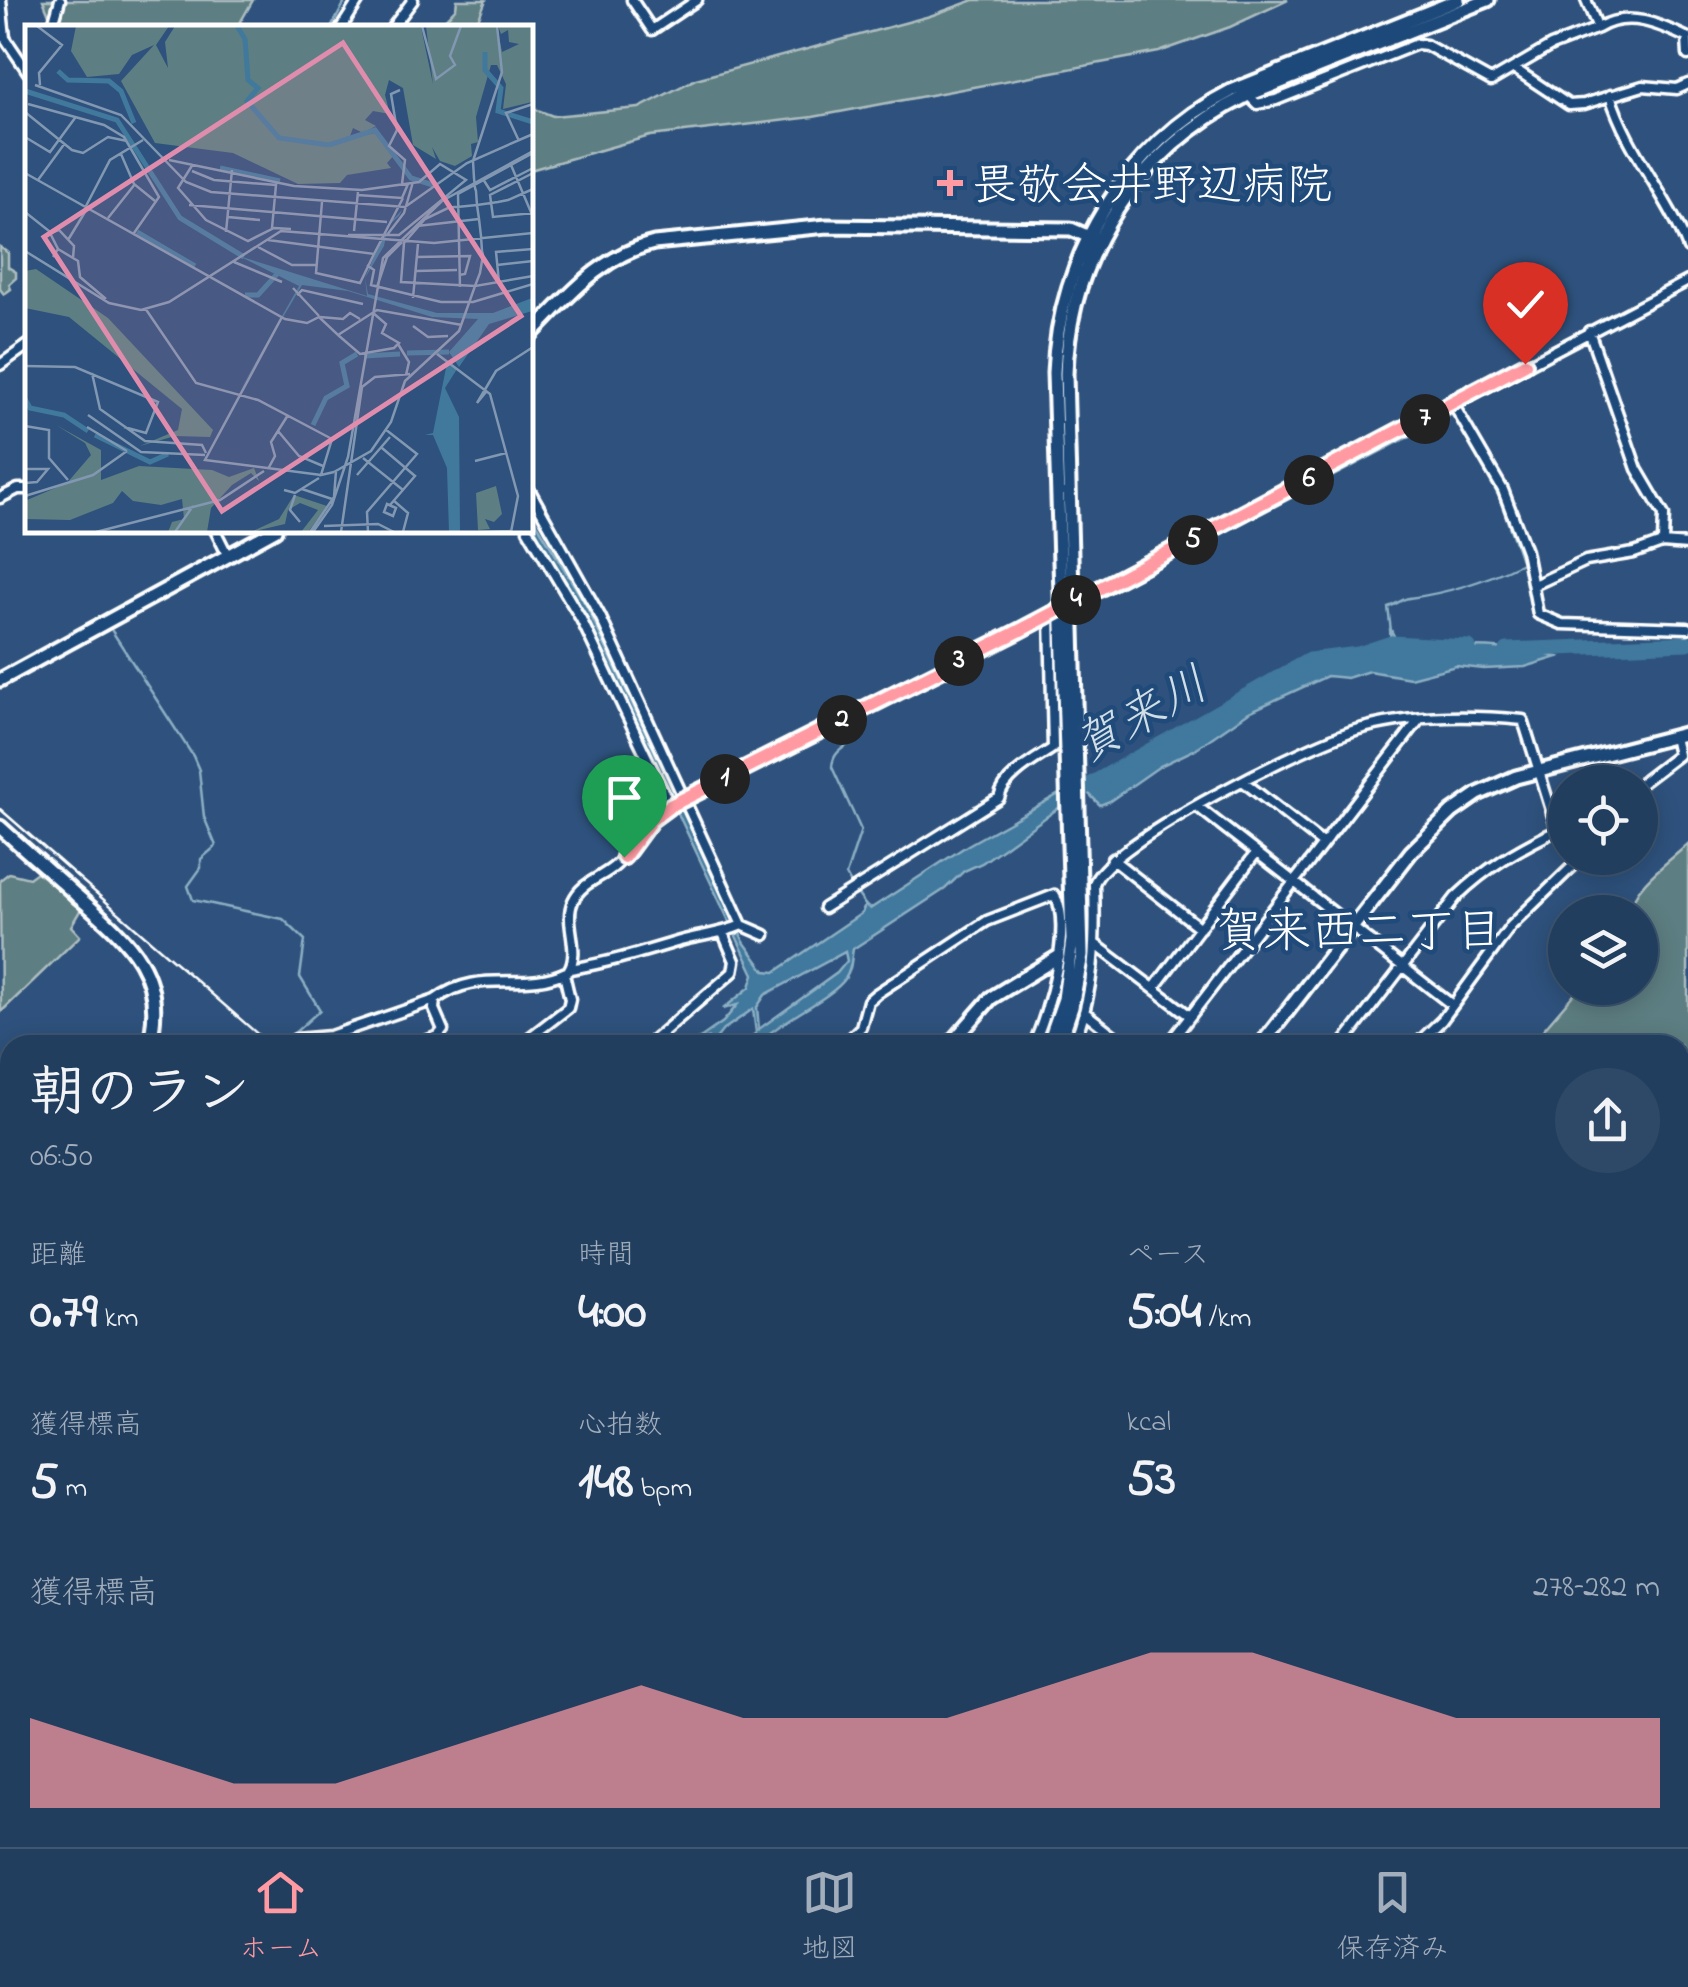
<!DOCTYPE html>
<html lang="ja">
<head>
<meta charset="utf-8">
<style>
  body { margin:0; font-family:"Indie Flower","Klee One",sans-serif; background:#2e4967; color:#f1f3f6; height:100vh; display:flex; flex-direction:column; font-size:38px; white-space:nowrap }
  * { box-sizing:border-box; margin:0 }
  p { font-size:32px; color:#a2aebc }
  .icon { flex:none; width:55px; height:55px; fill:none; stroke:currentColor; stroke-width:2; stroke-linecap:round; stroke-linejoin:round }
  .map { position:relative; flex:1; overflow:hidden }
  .panel { position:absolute; left:0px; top:1035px; width:1690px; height:812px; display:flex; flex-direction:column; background:#223e5e; border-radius:30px 30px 0 0; box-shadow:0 5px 25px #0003,0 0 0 2px #3f5773 }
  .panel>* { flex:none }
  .tools { position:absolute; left:1548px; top:765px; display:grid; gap:20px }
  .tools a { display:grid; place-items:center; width:110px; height:110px; border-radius:50%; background:#223e5e; box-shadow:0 5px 25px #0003,0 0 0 2px #3f5773; font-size:50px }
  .pin { position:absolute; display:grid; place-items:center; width:85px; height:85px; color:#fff; margin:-102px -42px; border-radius:50% 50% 50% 0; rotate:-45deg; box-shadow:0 0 10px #0007 }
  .pin .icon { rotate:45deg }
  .km { position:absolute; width:50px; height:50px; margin:-25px; border-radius:50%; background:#222; color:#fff; font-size:28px; line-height:50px; text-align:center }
  .round { display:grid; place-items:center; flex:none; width:105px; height:105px; border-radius:52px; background:#2e4967 }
  .summary { display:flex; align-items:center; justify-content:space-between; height:170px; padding:0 30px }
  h1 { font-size:55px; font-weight:700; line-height:75px }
  .figures { display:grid; grid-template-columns:repeat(3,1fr); gap:15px; height:170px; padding:10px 30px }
  .figures div { display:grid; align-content:center }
  .figures b { font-size:50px; font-weight:700 }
  .figures small { font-size:28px; font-weight:400 }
  .figures p { font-size:28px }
  .chart { height:280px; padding:20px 30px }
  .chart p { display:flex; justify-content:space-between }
  .chart svg { width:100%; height:180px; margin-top:10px; fill:#ff9aa2; opacity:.7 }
  .tab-bar { display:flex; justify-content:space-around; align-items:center; height:140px; border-top:2px solid #3f5773; background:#223e5e; font-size:28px; color:#a2aebc }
  .tab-bar a { display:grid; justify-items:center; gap:5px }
  .tab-bar .selected { color:#ff9aa2 }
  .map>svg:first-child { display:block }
</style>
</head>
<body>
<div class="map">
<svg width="1688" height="1847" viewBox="0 0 1688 1847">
  <rect width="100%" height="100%" fill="#2e527d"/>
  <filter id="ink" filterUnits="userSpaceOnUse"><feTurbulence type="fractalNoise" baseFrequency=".01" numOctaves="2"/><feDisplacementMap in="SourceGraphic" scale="20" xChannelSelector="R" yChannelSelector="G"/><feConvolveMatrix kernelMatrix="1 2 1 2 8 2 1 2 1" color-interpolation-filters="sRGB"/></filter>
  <g filter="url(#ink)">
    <path fill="#5d7e82" stroke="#aebec0" stroke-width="2.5" d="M 43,0 L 253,0 L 237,28 L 54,27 Z
      M 457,0 L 486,0 L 475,27 L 438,27 L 456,8 Z
      M 974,0 L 1288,0 L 1230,27 L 1159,52 L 813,117 L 650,136 L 530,170 L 530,107 L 553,116 L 639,108 L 696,79 L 930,16 Z
      M 0,247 L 8,253 L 8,267 L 16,272 L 16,278 L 9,284 L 11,289 L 4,294 L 0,289 Z
      M 1688,844 L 1688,1847 L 1248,1847 L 1249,1838 L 1680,1838 L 1680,1045 L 1530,1045 L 1579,988 L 1640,988 L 1640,912 L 1630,912 C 1632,886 1670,861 1688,844 Z
      M 37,872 L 81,909 L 71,926 L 80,936 L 1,1012 L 0,880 L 9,873 L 29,878 Z"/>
    <path fill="#41799d" stroke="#8dafc4" stroke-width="2.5" fill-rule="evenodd" d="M 530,512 L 586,605 L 744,942 L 765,971 L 775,972 L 862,913 L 865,905 L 870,909 L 968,845 L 1059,794 L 1060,807 L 982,863 L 964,871 L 945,889 L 853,949 C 851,959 852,969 845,979 C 831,999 778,1021 757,1045 L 741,1045 L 756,1033 L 753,1009 L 723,1030 L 711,1045 L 703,1045 L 709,1037 L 698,1045 L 690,1045 L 723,1022 L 737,1005 L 723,1009 L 750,987 L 754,974 L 584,615 L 530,529 ZM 845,952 L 847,961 L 837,973 L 759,1029 L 757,1007 L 765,995 Z
      M 1390,628 L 1400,648 C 1457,647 1502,644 1558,657 L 1525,667 L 1484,669 L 1456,666 L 1410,678 L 1369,671 L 1347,678 L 1327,676 L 1249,712 L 1194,750 L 1160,766 L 1110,801 L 1100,805 L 1087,792 L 1087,782 L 1155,749 L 1164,747 L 1233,705 L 1327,655 L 1340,652 L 1360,655 L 1391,648 Z
      M 10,1410 L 10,1542 L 0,1506 L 0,1414 Z
      M 10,1801 L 10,1838 L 76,1838 L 74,1847 L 0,1847 L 0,1821 Z"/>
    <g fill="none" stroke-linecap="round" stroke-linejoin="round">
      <path stroke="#8dafc4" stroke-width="2.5" d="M 331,28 L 346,0
        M 1481,385 L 1538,352 L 1688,277
        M 1079,608 L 1453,414
        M 112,631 L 193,756 L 199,770 L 204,817 L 216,846 L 201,859 L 201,868 L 188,886 L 193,900 L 283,919 L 305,940 L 300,977 L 320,1010 L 281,1045
        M 1391,631 L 1388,607 C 1396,605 1401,599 1409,598 C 1449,593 1485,581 1522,563 L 1499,497 L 1454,415
        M 872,708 L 883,707 L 1058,618
        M 1640,792 L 1688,756
        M 852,886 L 846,875 L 861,830 L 832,767 C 833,747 852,746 863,734 L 867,712
        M 856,892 L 866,906
        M 1426,1045 C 1460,1016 1479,974 1506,940 C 1531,909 1563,888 1589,858
        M 1680,1281 L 1688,1276
        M 876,1838 L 877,1847
        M 852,1847 L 853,1838"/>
      <path stroke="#41799d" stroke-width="15" d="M 1507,650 L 1688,643
        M 1066,798 L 1309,660 L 1358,654 L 1391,643 L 1469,647
        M 804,1845 L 810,1838"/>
      <defs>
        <path id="street" d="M 1,0 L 5,38 L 28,72
          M 632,0 L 652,30 L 697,0
          M 1586,0 L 1598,28 C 1628,10 1659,24 1688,38
          M 52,28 L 60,0
          M 341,28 L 359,0
          M 392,28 L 413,0
          M 1687,38 L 1688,55
          M 1515,69 L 1569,105 L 1584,104 L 1643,86 L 1677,89 L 1688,84
          M 1248,95 L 1257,104 L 1276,100 L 1417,44 L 1426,45 L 1491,81 L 1551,46 L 1598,28
          M 1610,95 C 1627,151 1667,194 1688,248
          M 1589,331 L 1637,469 L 1664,515 L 1663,542
          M 0,365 L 28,345
          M 1453,404 L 1503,490 L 1526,551 L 1538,614 L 1562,624 L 1688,628
          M 530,491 L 600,616 L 742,925
          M 0,498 L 18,489 L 28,489
          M 215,530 L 228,556
          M 528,530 L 581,619 L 670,806
          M 1534,585 L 1586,561 L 1634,553 L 1662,543 L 1688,545
          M 1244,782 L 1323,844
          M 1640,784 L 1678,755 L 1674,737
          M 1198,807 L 1452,1005
          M 1112,859 L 1200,928
          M 824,908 L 999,798 C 1004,776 1035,760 1053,748 L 1050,614
          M 1095,944 L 1190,1016
          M 570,969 C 608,963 643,952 680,941 C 701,935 721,934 742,925 L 765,935
          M 1154,988 L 1256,853
          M 1084,1012 L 1126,1045
          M 286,1045 L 296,1039 L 330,1036 L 435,1000
          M 416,1045 L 438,1036 L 443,1030 L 434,1009 L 435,1000 C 481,966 522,994 568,971 C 582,950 563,923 573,901 C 581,882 602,878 616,865 C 634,849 643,825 663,810 L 1019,631 L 1688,281
          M 520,1045 L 568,1008 L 570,999 L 564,974
          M 648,1045 L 733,972 L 735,961 L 723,933
          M 843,1045 L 861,1027 L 868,1001 L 876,994 L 987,921 L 1054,895 C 1074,923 1048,1015 1033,1045
          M 1073,1045 C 1095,992 1096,940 1094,884 C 1107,843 1316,739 1363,728 C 1413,715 1472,715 1523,720 L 1556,826 L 1565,837
          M 1168,1045 L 1419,720
          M 1342,1045 L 1456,897 C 1487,867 1520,848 1558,830
          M 1416,1045 L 1442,1020 L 1511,926 L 1581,858
          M 869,1838 L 870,1847
          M 1163,1838 L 1180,1841 L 1206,1838 L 1218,1847
          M 746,1847 L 747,1838"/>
        <path id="secondary" d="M 530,335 C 568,297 600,256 654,243 L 827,226 L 1071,229 L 1094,239
          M 0,680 L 275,530
          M 0,827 C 25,850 51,872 76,895 C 125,938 169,972 149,1045
          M 950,1045 L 991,998 L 1058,957
          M 1048,1045 L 1064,999 L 1072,940 L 1054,373 C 1058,257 1126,144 1231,91 L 1458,0
          M 1059,1045 L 1072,1007 L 1082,955 L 1066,374 C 1069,254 1139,149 1246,96 L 1488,0
          M 1261,1045 L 1411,852 L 1452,812 L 1478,794 L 1516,777 L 1688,733
          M 0,1095 L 10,1108
          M 0,1407 L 10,1403
          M 349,1838 L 363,1847
          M 583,1838 L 601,1847
          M 797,1838 L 798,1847
          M 160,1847 L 162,1838
          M 210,1847 L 213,1838
          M 472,1847 L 477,1838
          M 486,1847 L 491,1838
          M 670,1847 L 674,1838"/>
      </defs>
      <use href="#street" stroke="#fff" stroke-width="15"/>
      <use href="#secondary" stroke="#fff" stroke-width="19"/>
      <use href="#street" stroke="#1f4a7a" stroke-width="8"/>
      <use href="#secondary" stroke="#1f4a7a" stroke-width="11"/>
      <path stroke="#fff" stroke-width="2.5" d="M 0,809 L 270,1045
        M 725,1838 L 725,1847"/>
    </g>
  </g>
  <g fill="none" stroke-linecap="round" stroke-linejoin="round" filter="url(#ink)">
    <defs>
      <path id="route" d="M 624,857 L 651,820 L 670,806 L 1019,631 L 1525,364"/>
    </defs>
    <use href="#route" stroke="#fff" stroke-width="20"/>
    <use href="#route" stroke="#ff9aa2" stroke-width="12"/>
  </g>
  <path fill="#ff9aa2" stroke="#1f4a7a" stroke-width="4" d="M945 168h10v10h10v10h-10v10h-10v-10h-10v-10h10z"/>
  <g text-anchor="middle" stroke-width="9" stroke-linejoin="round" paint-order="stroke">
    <g font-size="45" fill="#fff" stroke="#1f4a7a" text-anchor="start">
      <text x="972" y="199">畏敬会井野辺病院</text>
    </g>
    <g font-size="48" font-style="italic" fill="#d0dee6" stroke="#1f4a7a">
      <text transform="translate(1140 713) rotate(-29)" y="17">賀来川</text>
    </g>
    <g font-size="48" fill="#fff" stroke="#1f4a7a">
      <text x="1359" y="946">賀来西二丁目</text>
    </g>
  </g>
  <g transform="translate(25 25)">
    <rect width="508" height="508" fill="#2e527d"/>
    <path d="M 51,1 L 144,1 L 131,20 L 143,43 L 140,17 L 150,1 L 396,2 L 408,59 L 401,1 L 472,1 L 477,27 L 494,19 L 484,17 L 483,5 L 476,9 L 473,1 L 507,1 L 507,77 L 478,84 L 481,59 L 472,40 L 466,40 L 451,92 L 453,117 L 446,119 L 447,131 L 430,141 L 415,136 L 407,122 L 411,134 L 388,120 L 378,63 L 364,55 L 360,70 L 365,89 L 348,86 L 340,95 L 351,101 L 338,108 L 328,103 L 324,114 L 354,107 L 370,129 L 362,138 L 366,143 L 322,150 L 315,158 L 273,159 L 208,128 L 130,118 L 96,56 L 129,20 L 107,30 L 94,49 L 62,52 L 46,26 ZM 11,244 L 83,293 L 188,405 L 185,412 L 150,411 L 115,421 L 153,405 L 157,384 L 44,292 L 0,283 L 0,246 ZM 31,400 L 76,425 L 76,455 L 114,441 L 187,445 L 204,452 L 229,443 L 234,456 L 226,448 L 207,460 L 186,483 L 182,507 L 143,507 L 147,497 L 159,494 L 157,474 L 136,480 L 108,476 L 97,466 L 88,478 L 45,495 L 0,494 L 2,475 L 42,458 L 66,430 L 60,418 ZM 471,461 L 477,489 L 469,497 L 460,494 L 465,504 L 453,505 L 451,468 ZM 269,470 L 302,481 L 283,507 L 276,507 L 293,485 L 275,478 L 263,485 L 260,499 L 226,507 L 254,494 Z" fill="#5d7e82"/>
    <path d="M 377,185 L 374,191 L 363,201 L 359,221 L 340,253 L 343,269 L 412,288 L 468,288 L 507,273 L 507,286 L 464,299 L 434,342 L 424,327 L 453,294 L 407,292 L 323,266 L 277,260 L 214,367 L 274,261 L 214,231 L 342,271 L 340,253 L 362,201 ZM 422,338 L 432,344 L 420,363 L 434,392 L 435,507 L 424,507 L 422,443 L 408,410 L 400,410 L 408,408 Z" fill="#41799d"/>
    <path fill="none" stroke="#41799d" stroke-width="5" d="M 212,1 L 220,14 L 223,55 L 233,63 L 222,76 L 254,113 L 304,120M 460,27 L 460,45 L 476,63 L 473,86 L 508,97M 33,46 L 43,55 L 84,56 L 96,66 L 109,98M 0,66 L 92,95 L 155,193 L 219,232M 304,120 L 350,105 L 386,153 L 411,161M 195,143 L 255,156M 112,207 L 170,241M 220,270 L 233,270 L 253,248M 382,328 L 424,327M 339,331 L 375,329M 0,374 L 5,383 L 39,390 L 63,406M 288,400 L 301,373 L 322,361 L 317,338 L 332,329M 70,410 L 125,437 L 143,429"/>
    <path fill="none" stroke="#8297b1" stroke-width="2.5" d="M 12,1 L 37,20 L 14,48 L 15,60M 397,1 L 411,54 L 430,40 L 425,31 L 436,1M 472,1 L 477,47 L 448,136 L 449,153 L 450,163 L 451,166 L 452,180 L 454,194 L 456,211 L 457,226 L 458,230 L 455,248 L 450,261 L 376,257 L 379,218 L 400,194 L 423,183 L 429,182 L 432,182 L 452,180 L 473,177 L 483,175 L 508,164M 10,60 L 96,90 L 161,157 L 186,167 L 380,182 L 442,138 L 508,109M 375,65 L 366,69 L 372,105 L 364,121 L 380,135 L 377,159M 3,79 L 79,100 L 99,112 L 134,172 L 109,208M 0,87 L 47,125 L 58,128 L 83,112 L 102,116M 0,112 L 25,127 L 50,93M 494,116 L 481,88 L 508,79M 96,129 L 109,159 L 130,176M 144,135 L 269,161 L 337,165 L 394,157 L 415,139 L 441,155 L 374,210 L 323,210M 168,139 L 153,163 L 181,195 L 223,216 L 249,203 L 266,204M 486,140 L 508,192M 167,146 L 189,155 L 251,160 L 247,203M 0,148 L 260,294 L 282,298 L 294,292 L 313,310 L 352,285 L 437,300M 508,148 L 465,170 L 468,192 L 508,188M 458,154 L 465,165 L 508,143M 13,155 L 40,118M 332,170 L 377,173 L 383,159M 297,177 L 291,248 L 335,258 L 349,229M 164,180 L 362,197M 61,181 L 85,135 L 118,115M 0,187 L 24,206 L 33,224 L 28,232M 203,192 L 235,195M 83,193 L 110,159M 392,201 L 454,194M 329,206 L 333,167M 201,207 L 207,145M 25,208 L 34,205 L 49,221 L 48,233M 362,210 L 379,188 L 388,157M 43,215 L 63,182M 243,215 L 349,229 L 378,173M 233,222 L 267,240 L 291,240M 33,224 L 53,236 L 55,252 L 81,274M 0,226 L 84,278 L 116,285 L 144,277 L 256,206 L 409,218 L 508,208M 392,232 L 445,231 L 440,249 L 434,250M 209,237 L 257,257M 342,240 L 349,245 L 346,260 L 416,277 L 448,277 L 508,259M 472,240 L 508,236M 391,246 L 432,245M 474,257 L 471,227 L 508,224M 352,262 L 362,232 L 377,217M 435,262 L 433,169 L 508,128M 268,263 L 294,291M 272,270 L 277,265 L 338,279M 388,273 L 393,219M 120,283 L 171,358 L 233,375 L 307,414 L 296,450 L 309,447M 257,292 L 180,435 L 296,450M 295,292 L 318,294 L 325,288 L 335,294M 388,301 L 403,312 L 423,311M 313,310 L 335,329 L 369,323 L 374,318 L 357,308 L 361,299 L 347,287M 373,319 L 384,337 L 381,350M 412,329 L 465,369 L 493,471 L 486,507M 0,341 L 50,342 L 133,377 L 121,408 L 99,402M 67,348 L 75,384 L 120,416 L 177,420 L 181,428M 461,367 L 452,378 L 471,346 L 508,322M 63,390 L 116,427 L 180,430M 0,401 L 24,405 L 24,433 L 43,455M 62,402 L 102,426M 253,406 L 274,431 L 298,441M 357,423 L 390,451 L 365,480M 338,433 L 378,465M 450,436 L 481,428M 0,444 L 23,444 L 12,457 L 0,458M 243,444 L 250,431 L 246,417 L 263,390M 309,447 L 346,426 L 366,397 L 380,356 L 434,306 L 450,261 L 508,251M 332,450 L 365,412M 277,464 L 307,474M 259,465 L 270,468 L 294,453M 270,470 L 265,485 L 275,497M 0,471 L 68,450 L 102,426M 368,475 L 383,488 L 378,507M 362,479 L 371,483 L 368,491 L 359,487 ZM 299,501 L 353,499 L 369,507M 71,507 L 195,475 L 239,446M 150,507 L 168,481M 285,507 L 309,472 L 311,446M 288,507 L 307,480 L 323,432 L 358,233 L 417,176 L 508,126M 316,507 L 337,362 L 350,352 L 385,349M 343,507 L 342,487 L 392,429 L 360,404M 454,507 L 486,506"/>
    <path fill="#e08cad" fill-opacity="0.15" stroke="#e08cad" stroke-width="5" d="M 318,18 L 496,291 L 197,486 L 19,212 Z"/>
    <rect width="508" height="508" fill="none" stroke="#fff" stroke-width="5"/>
  </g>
</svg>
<div class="tools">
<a><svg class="icon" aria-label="locate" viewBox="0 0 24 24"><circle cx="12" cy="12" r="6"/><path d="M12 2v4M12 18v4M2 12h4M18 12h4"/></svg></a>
<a><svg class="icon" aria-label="layers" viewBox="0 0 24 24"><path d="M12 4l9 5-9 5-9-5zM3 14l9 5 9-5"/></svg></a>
</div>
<div class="pin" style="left:624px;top:857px;background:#1e9e55"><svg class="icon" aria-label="arrive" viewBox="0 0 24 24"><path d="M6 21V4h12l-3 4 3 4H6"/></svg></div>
<div class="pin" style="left:1525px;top:364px;background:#d93025"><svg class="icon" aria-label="check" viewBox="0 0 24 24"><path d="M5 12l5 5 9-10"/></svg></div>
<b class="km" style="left:725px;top:779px">1</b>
<b class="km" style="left:842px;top:720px">2</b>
<b class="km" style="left:959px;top:661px">3</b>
<b class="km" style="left:1076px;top:600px">4</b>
<b class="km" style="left:1193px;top:540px">5</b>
<b class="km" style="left:1309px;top:480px">6</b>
<b class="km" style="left:1425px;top:419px">7</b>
<section class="panel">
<div class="summary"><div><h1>朝のラン</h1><p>06:50</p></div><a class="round"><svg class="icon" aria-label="share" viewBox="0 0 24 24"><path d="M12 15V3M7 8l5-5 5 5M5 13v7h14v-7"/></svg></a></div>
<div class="figures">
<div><p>距離</p><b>0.79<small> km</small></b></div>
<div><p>時間</p><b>4:00</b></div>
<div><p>ペース</p><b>5:04<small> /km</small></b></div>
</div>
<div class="figures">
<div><p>獲得標高</p><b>5<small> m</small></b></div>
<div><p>心拍数</p><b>148<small> bpm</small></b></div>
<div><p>kcal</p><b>53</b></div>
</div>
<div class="chart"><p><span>獲得標高</span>278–282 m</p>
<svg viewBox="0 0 160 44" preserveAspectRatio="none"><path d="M0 44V22L10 30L20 38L30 38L40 30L50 22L60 14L70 22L80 22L90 22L100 14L110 6L120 6L130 14L140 22L150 22L160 22V44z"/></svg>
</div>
</section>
</div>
<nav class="tab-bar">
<a class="selected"><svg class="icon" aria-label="home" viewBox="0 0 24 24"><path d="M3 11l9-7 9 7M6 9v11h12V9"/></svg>ホーム</a>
<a><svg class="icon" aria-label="map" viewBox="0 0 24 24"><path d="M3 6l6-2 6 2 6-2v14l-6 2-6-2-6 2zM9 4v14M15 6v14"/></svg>地図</a>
<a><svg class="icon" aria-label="saved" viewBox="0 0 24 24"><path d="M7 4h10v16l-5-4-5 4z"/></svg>保存済み</a>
</nav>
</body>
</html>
